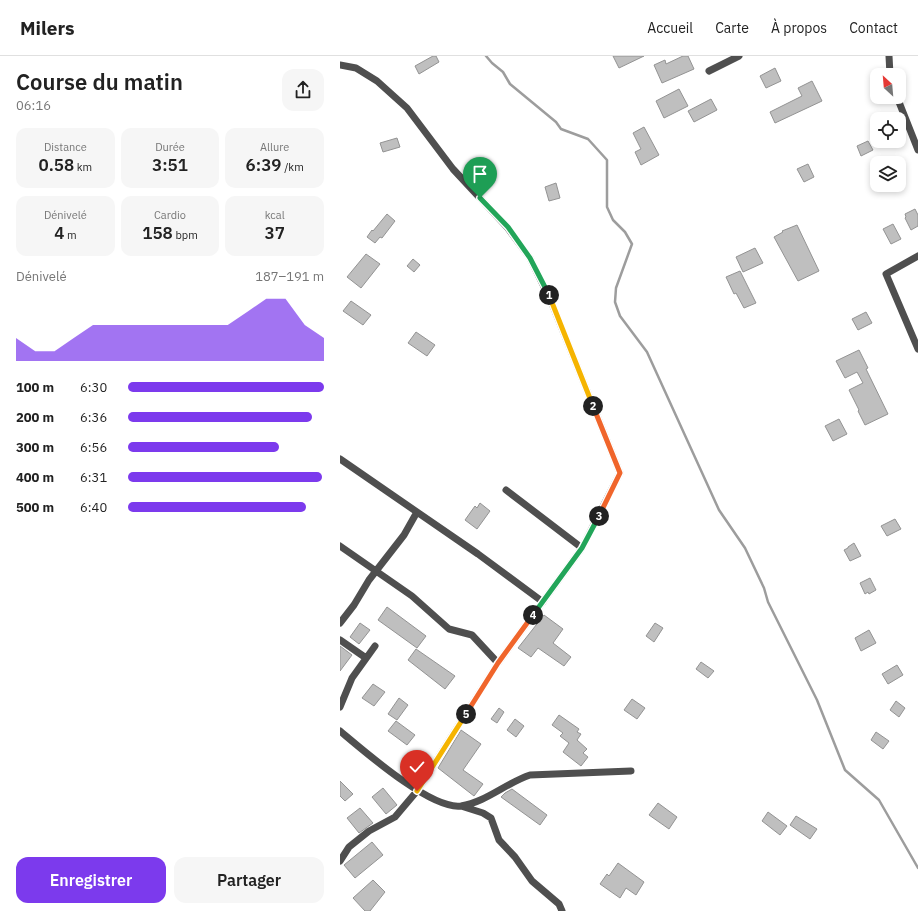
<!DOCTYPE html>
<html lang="fr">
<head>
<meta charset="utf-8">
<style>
  body { margin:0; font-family:"IBM Plex Sans",sans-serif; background:#f6f6f6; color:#222; height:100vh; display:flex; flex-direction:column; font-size:15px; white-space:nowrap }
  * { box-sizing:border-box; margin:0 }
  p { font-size:13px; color:#767676 }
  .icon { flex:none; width:22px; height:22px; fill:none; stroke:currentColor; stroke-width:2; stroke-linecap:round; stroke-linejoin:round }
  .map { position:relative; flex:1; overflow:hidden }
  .side { display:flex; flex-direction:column; background:#fff; width:340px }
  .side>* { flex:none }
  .needle { width:26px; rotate:334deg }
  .controls { position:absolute; left:530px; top:12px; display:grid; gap:8px }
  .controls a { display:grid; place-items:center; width:36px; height:36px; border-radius:8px; background:#fff; box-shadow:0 2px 6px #0003; font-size:20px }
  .pin { position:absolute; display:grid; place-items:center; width:34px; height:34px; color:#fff; margin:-41px -17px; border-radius:50% 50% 50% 0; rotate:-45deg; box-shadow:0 0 4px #0007 }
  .pin .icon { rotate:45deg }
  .km { position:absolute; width:20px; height:20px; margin:-10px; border-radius:50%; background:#222; color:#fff; font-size:11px; line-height:20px; text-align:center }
  .round { display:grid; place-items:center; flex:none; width:42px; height:42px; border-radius:12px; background:#f6f6f6 }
  .overview { display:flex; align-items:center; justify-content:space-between; height:68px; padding:0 16px }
  h1 { font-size:22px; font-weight:600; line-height:30px }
  .stats { display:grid; grid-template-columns:repeat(3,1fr); gap:6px; height:68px; padding:4px 16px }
  .stats div { display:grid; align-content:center; border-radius:10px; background:#f6f6f6; text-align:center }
  .stats b { font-size:17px; font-weight:600 }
  .stats small { font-size:11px; font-weight:400 }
  .stats p { font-size:11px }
  .chart { height:112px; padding:8px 16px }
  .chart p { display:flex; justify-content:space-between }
  .chart svg { width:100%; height:72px; margin-top:4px; fill:#7c3aed; opacity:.7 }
  .action { display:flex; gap:8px; margin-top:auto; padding:8px 16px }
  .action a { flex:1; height:46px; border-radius:12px; background:#7c3aed; color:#fff; font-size:16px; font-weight:600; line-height:46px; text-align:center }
  .action a+a { background:#f6f6f6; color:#222 }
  ul { padding:0 16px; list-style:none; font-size:13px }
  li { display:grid; grid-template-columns:64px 48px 1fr; align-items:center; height:30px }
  li i { height:10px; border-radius:5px; background:#7c3aed }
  header { display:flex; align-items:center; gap:24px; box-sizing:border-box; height:56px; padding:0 20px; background:#fff; border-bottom:1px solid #e0e0e0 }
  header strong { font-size:19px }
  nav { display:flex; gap:22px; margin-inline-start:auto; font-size:14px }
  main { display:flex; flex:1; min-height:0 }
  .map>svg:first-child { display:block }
</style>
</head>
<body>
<header>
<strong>Milers</strong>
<nav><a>Accueil</a><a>Carte</a><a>À propos</a><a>Contact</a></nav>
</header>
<main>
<section class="side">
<div class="overview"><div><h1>Course du matin</h1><p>06:16</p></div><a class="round"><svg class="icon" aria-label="share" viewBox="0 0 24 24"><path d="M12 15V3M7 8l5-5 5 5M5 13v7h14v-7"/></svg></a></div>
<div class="stats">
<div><p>Distance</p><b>0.58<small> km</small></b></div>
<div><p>Durée</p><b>3:51</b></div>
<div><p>Allure</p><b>6:39<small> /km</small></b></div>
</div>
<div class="stats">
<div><p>Dénivelé</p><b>4<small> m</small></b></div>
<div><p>Cardio</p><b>158<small> bpm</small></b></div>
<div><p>kcal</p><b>37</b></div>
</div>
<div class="chart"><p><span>Dénivelé</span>187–191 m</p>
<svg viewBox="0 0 160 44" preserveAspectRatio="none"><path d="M0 44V30L10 38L20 38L30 30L40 22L50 22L60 22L70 22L80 22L90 22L100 22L110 22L120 14L130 6L140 6L150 22L160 30V44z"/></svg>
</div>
<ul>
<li><b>100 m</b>6:30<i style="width:100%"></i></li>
<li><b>200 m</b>6:36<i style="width:94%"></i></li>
<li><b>300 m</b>6:56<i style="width:77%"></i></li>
<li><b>400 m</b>6:31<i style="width:99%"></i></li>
<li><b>500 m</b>6:40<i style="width:91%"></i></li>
</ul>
<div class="action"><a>Enregistrer</a><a>Partager</a></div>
</section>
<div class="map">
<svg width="578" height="855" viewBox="0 0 578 855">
  <rect width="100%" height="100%" fill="#fff"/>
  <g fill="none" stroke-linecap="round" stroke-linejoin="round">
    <path stroke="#9d9d9d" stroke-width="2.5" d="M 146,0 L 152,7 L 163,16 L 170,28 L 216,66 L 221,73 L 248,83 L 267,104 L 267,151 L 273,164 L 285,176 L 292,188 L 276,232 L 275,246 L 280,260 L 307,296 L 379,454 L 405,492 L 424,532 L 428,546 L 477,644 L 505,714 L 539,744 L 578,812"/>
  </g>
  <path fill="#bfbfbf" stroke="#939393" d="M 93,0 L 96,0 L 99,6 L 79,18 L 75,10 Z
    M 273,0 L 304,0 L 279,12 Z
    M 343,0 L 348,0 L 354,13 L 322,27 L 314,9 L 325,4 L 326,8 Z
    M 435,12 L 441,25 L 426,32 L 420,20 Z
    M 472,25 L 482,45 L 435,67 L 430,56 L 462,40 L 458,32 Z
    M 339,33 L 348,50 L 324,62 L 316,45 Z
    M 371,43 L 377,54 L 354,66 L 348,55 Z
    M 304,71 L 319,99 L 301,109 L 295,96 L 301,93 L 293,77 Z
    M 57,82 L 60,91 L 43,96 L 40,87 Z
    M 528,85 L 533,94 L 521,100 L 517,90 Z
    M 468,108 L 474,121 L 464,126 L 457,113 Z
    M 216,127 L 220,142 L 209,145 L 205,131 Z
    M 575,153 L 578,159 L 578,170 L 571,174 L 565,162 L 566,161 L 565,158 Z
    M 47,158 L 55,165 L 42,182 L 40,181 L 35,187 L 27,181 L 32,174 L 33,175 Z
    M 553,168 L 561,183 L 551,188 L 543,173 Z
    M 457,169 L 479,215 L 458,225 L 434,181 L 443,176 L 442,175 Z
    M 415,192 L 423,207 L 403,216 L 396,201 Z
    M 26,198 L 40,208 L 21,232 L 7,221 Z
    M 73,203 L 80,209 L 74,216 L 67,210 Z
    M 400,215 L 416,247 L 404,252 L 396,237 L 394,238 L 386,221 Z
    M 11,245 L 31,259 L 23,269 L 3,255 Z
    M 526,256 L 532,267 L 518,274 L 512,263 Z
    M 76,276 L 95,289 L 87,300 L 68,287 Z
    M 519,294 L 528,312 L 526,313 L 548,358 L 525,369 L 518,355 L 519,354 L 509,334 L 523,327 L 517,316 L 505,322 L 496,305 Z
    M 499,363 L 507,378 L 493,385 L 485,370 Z
    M 140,447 L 150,455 L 137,473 L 125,464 L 135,450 L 137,452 Z
    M 555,463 L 561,473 L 547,480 L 541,470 Z
    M 514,487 L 521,500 L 510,505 L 504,494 L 508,492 L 508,491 Z
    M 530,522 L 536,534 L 529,538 L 528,536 L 525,538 L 520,527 Z
    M 47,551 L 86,580 L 77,592 L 38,564 Z
    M 204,559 L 223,573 L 213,587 L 231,601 L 224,610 L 198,592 L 191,601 L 178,592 Z
    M 20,567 L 30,574 L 19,588 L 10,581 Z
    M 315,567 L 323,572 L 314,586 L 306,580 Z
    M 529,574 L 536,587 L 521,595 L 515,582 Z
    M 0,590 L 12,599 L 0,615 Z
    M 76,593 L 115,620 L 105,633 L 68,604 Z
    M 361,606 L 374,615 L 368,622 L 356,613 Z
    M 557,609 L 563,619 L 548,628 L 542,618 Z
    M 33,628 L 45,636 L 34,650 L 22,642 Z
    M 59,642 L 68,649 L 57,664 L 48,658 Z
    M 292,643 L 305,652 L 297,663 L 284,654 Z
    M 556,645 L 565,652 L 559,661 L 550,654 Z
    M 159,652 L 164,656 L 157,667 L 151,663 Z
    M 219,659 L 239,673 L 237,676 L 241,678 L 237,684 L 247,693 L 243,697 L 248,701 L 241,710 L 223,696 L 229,687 L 220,680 L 223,677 L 212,669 Z
    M 175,663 L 184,670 L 176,681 L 167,674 Z
    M 56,665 L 75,679 L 67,689 L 48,675 Z
    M 121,674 L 141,688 L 123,714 L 143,728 L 134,740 L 98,712 Z
    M 536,676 L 549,685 L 543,693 L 531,684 Z
    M 0,725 L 13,738 L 5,745 L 0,740 Z
    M 43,732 L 57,749 L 46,758 L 32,741 Z
    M 172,733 L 207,759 L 200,769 L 161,741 L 165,737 Z
    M 318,747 L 337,761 L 329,773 L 309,759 Z
    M 20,752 L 33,767 L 19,777 L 7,762 Z
    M 428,756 L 447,770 L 440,779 L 422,765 Z
    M 456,760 L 477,773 L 470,783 L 450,769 Z
    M 32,786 L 43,799 L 15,822 L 4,809 Z
    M 278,807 L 304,826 L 296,839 L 286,832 L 280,842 L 260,828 L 267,818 L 269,820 Z
    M 33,824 L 45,836 L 30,855 L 25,855 L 13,842 Z"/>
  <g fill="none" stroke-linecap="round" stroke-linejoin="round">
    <path stroke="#4f4f4f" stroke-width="7" d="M 549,0 L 550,19
      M 0,9 L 16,12 L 37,25 L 67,52 L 113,113 L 167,171 L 190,202 L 211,245 L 280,417 L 242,492 L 158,607 L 77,735 L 55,761 L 29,775 L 9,791 L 0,805
      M 369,15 L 399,0
      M 557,41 L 578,94
      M 578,200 L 546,218 L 578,293
      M 0,403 L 138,498 L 203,546
      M 166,434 L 242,492
      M 0,490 L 72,540 L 109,573 L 132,579 L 158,607
      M 0,567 L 14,549 L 29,524 L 64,479 L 77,456
      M 0,584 L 26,602
      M 0,651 L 12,622 L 35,590
      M 0,675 C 24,695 91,754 121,750 C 146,746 166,727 190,719 L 291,715
      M 121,750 L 143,757 L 151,762 L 159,784 L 175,801 L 192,825 L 219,848 L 222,855"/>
  </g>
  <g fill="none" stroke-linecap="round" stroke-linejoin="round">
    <defs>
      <path id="split-1" d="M 140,142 L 168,171 L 190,202 L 209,239"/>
      <path id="split-2" d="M 209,239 L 253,350"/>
      <path id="split-3" d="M 253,350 L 280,417 L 259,460"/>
      <path id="split-4" d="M 193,559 L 242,492 L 259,460"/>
      <path id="split-5" d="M 126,658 L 158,607 L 193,559"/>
      <path id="split-6" d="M 77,735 L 126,658"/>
    </defs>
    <use href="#split-1" stroke="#fff" stroke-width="8"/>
    <use href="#split-2" stroke="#fff" stroke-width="8"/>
    <use href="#split-3" stroke="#fff" stroke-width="8"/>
    <use href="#split-4" stroke="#fff" stroke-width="8"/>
    <use href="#split-5" stroke="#fff" stroke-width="8"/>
    <use href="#split-6" stroke="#fff" stroke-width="8"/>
    <use href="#split-1" stroke="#22a559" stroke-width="5"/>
    <use href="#split-2" stroke="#f5b400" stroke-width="5"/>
    <use href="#split-3" stroke="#f0652b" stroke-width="5"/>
    <use href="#split-4" stroke="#22a559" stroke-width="5"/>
    <use href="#split-5" stroke="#f0652b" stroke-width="5"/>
    <use href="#split-6" stroke="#f5b400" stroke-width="5"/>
  </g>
</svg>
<div class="controls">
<a><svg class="needle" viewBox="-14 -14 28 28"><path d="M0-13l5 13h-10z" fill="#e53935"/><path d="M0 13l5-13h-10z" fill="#767676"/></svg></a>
<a><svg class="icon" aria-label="locate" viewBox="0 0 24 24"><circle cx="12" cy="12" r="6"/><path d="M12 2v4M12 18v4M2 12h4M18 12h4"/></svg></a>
<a><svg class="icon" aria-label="layers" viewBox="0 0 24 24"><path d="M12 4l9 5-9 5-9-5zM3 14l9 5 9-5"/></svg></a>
</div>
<div class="pin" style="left:140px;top:142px;background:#1e9e55"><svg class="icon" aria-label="arrive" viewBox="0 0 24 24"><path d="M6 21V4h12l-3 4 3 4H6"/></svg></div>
<div class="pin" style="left:77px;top:735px;background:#d93025"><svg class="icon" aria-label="check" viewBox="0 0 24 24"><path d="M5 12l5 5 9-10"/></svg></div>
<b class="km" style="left:209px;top:239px">1</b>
<b class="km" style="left:253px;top:350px">2</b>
<b class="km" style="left:259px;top:460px">3</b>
<b class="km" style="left:193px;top:559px">4</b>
<b class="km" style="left:126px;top:658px">5</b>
</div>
</main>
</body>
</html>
